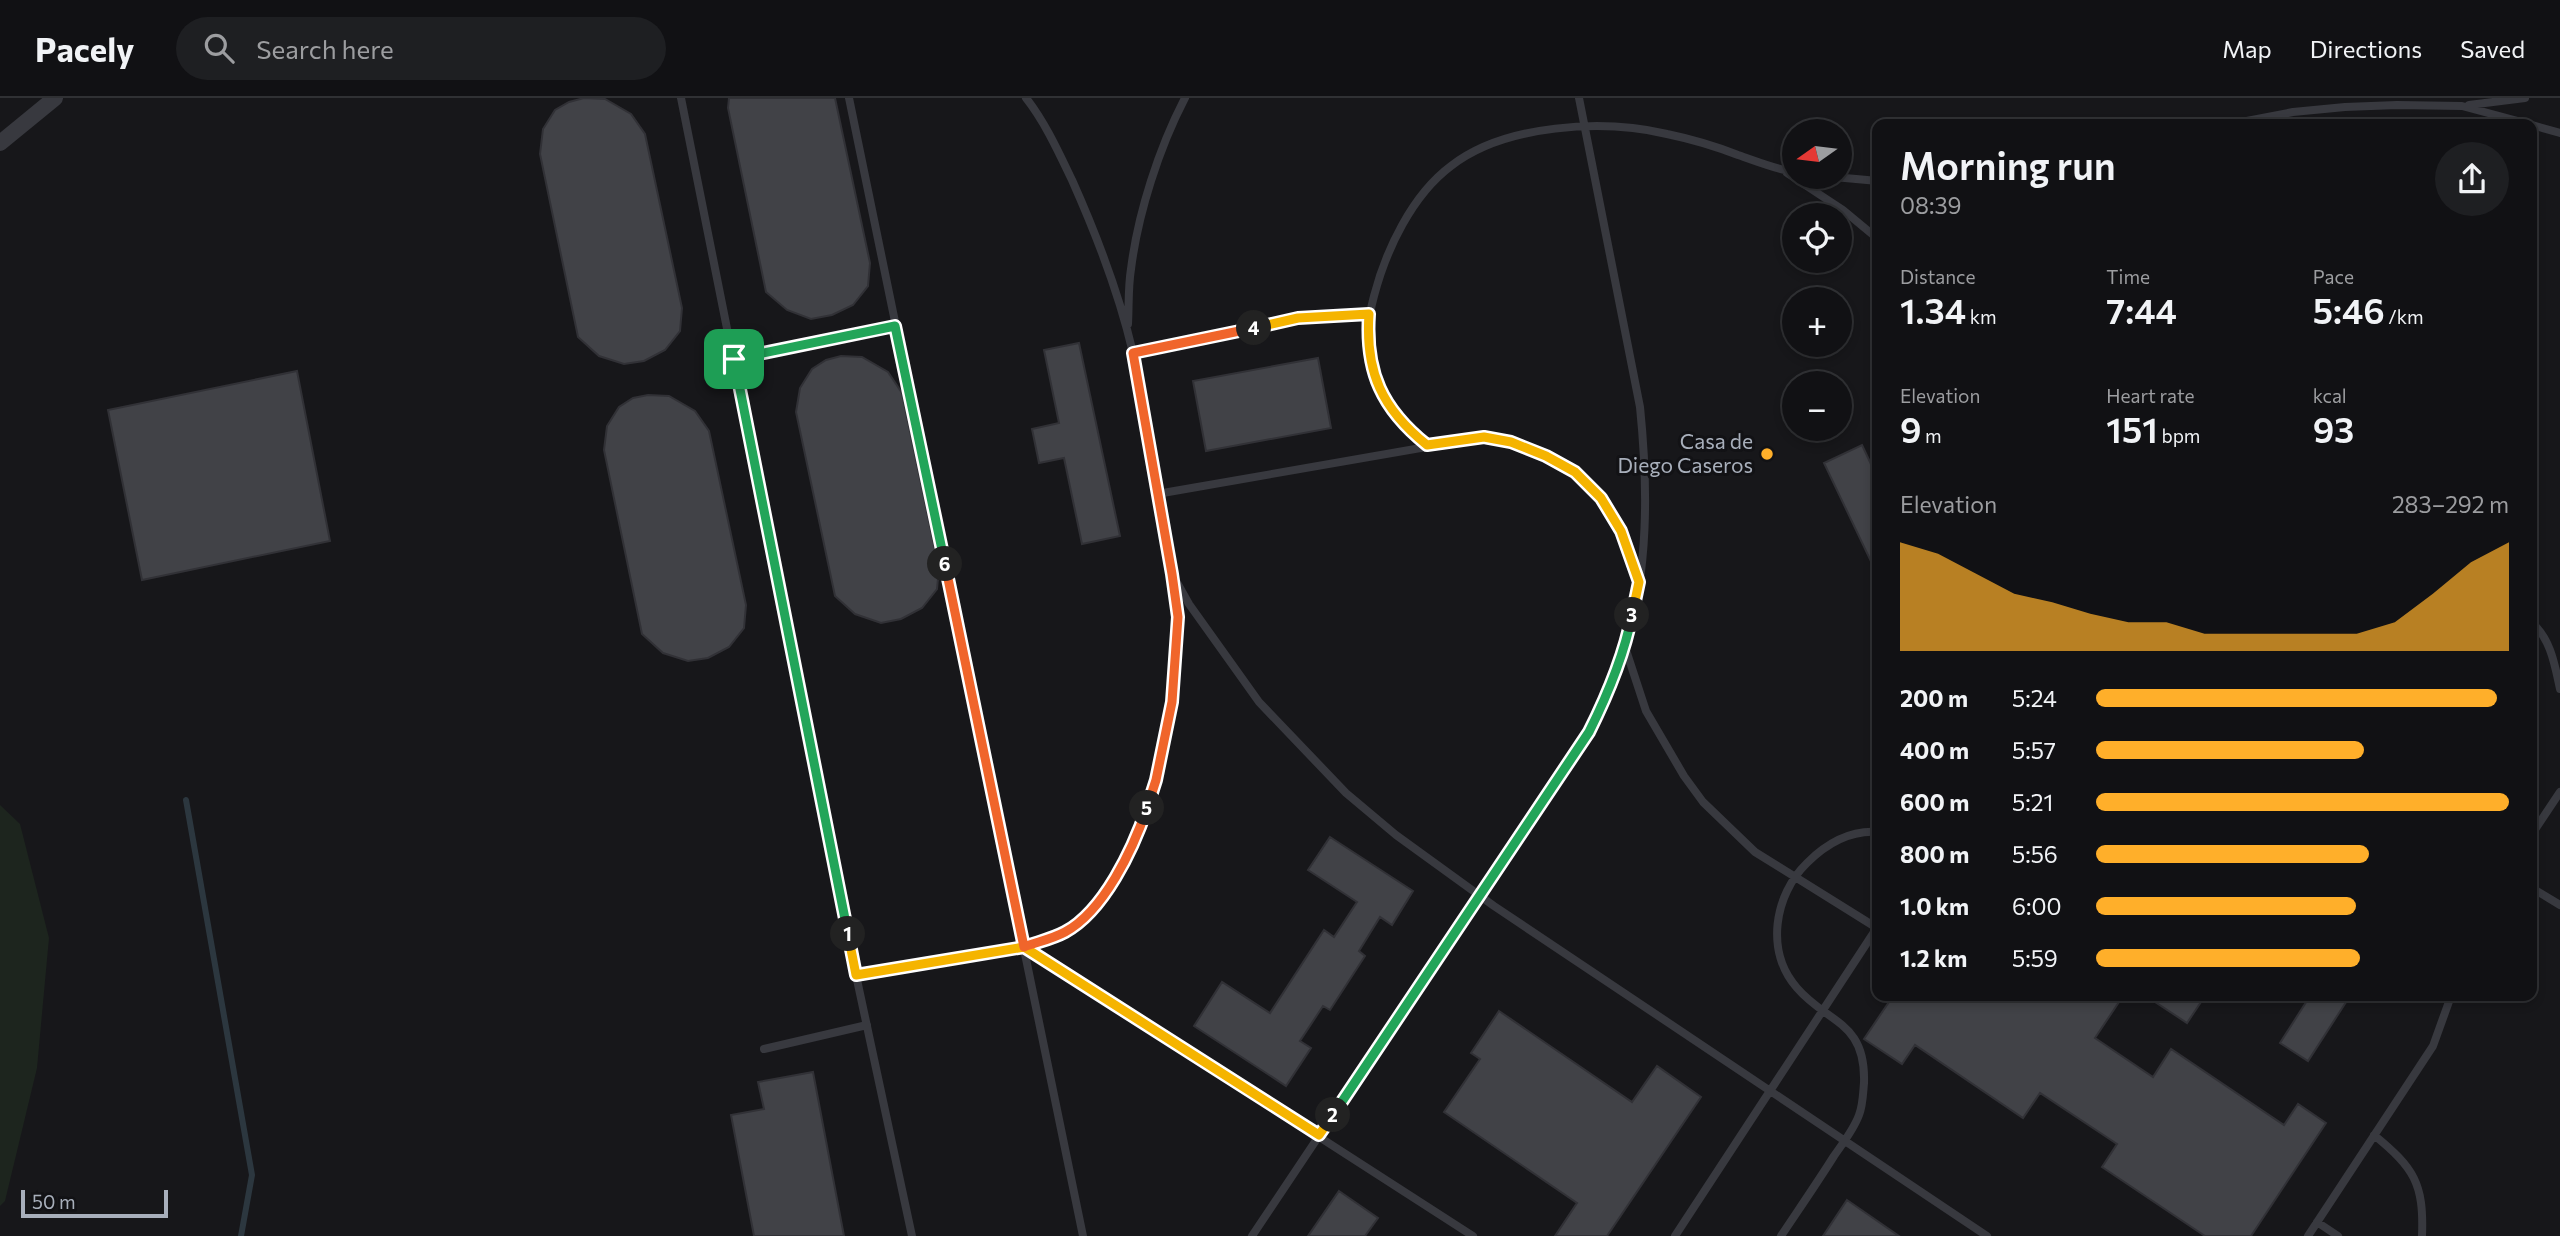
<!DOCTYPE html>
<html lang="en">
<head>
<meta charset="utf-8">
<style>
  body { margin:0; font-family:Commissioner,sans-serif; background:#1e1f22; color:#f1f3f6; height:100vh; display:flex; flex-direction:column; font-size:26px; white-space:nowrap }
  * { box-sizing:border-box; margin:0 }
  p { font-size:23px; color:#9c9da0 }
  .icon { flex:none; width:38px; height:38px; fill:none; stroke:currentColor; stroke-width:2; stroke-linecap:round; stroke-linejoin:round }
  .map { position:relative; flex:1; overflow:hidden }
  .panel { position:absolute; left:1872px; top:21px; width:665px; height:882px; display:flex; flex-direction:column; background:#111114; border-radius:14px; box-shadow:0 4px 10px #0003,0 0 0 2px #303134 }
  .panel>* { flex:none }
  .needle { width:46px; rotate:256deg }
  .fabs { position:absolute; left:1782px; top:21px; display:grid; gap:14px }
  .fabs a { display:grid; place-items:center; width:70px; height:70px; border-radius:50%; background:#111114; box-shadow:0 4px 10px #0003,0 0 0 2px #303134; font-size:35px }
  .scale { position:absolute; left:21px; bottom:18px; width:147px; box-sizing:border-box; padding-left:7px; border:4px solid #a8afbb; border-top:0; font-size:19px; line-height:24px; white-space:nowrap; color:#a8afbb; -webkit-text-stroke:5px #121215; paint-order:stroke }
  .pin { position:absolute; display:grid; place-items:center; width:60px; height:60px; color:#fff; margin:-30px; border-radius:14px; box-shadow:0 4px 10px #0006 }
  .km { position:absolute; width:35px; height:35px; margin:-18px; border-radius:50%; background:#222; color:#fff; font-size:19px; line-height:35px; text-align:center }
  .round { display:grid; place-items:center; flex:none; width:74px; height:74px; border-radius:37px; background:#1e1f22 }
  .summary { display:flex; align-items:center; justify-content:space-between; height:119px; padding:0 28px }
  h1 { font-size:38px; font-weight:600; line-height:52px }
  .figures { display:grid; grid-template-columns:repeat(3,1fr); gap:10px; height:119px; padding:7px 28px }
  .figures div { display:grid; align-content:center }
  .figures b { font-size:35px; font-weight:600 }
  .figures small { font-size:19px; font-weight:400 }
  .figures p { font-size:19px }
  .chart { height:196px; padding:14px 28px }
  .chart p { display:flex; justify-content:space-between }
  .chart svg { width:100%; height:126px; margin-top:7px; fill:#ffaf2a; opacity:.7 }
  ul { padding:0 28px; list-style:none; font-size:23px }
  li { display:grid; grid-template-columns:112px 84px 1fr; align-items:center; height:52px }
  li i { height:18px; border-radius:9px; background:#ffaf2a }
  header { display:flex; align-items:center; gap:42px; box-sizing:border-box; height:98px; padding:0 35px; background:#111114; border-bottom:2px solid #303134 }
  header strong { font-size:33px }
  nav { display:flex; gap:38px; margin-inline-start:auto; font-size:24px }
  .search { width:490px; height:63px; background:#1e1f22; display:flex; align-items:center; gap:18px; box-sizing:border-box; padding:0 24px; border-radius:38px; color:#9c9da0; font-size:26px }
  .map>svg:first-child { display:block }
</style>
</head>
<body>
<header>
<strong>Pacely</strong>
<div class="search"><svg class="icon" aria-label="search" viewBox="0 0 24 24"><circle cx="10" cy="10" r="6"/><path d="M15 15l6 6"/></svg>Search here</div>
<nav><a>Map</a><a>Directions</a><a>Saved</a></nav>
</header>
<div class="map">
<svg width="2560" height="1138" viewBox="0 0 2560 1138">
  <rect width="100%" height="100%" fill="#17171a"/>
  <path fill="#1d251e" d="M 0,707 L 20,726 L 49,840 L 37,970 L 5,1103 L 0,1108 Z"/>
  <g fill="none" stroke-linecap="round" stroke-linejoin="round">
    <path stroke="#2c373f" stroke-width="6" d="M 186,702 L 252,1077 L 241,1138"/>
  </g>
  <path fill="#414247" stroke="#313136" stroke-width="2" d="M 584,0 L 605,1 L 631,16 L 645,36 L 682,210 L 680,233 L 665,252 L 644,263 L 624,266 L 599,258 L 578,239 L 540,56 L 543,31 L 555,12 L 569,4 Z
    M 729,0 L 835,0 L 870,165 L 868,188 L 853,207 L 832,217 L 811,221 L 787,212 L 766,194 L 728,10 Z
    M 1079,245 L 1120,438 L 1082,446 L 1064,360 L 1039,365 L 1032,331 L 1059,325 L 1044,252 Z
    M 841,258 L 862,259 L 888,274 L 902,295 L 939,470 L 937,491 L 922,510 L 901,521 L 881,525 L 855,516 L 835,498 L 796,314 L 800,290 L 812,271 L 826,262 Z
    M 1318,260 L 1331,330 L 1206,353 L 1193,283 Z
    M 297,273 L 330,443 L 142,482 L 108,312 Z
    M 648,297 L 669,298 L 695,313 L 709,333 L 746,507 L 744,530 L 729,549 L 708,560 L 688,563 L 663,555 L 642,536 L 604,352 L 607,328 L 619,309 L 633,300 Z
    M 1862,347 L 1878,381 L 1878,478 L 1824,365 Z
    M 1330,739 L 1413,793 L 1392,827 L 1380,819 L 1359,853 L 1365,858 L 1330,912 L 1323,908 L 1300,943 L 1311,950 L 1286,988 L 1194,928 L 1222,884 L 1270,915 L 1324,832 L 1334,839 L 1357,804 L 1308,772 Z
    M 1893,898 L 2123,898 L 2095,940 L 2153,979 L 2171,951 L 2284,1027 L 2298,1006 L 2326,1025 L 2251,1138 L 2205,1138 L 2102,1069 L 2117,1046 L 2040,995 L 2023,1020 L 1915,947 L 1902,966 L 1864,941 Z
    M 2146,898 L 2205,898 L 2187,925 Z
    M 2310,898 L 2350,898 L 2308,963 L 2280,945 Z
    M 1499,913 L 1632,1004 L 1657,968 L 1701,999 L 1607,1138 L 1555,1138 L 1577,1105 L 1444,1014 L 1480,961 L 1471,955 Z
    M 813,974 L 844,1138 L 754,1138 L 731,1017 L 764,1011 L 758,984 Z
    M 1339,1093 L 1378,1120 L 1365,1138 L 1308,1138 Z
    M 1847,1102 L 1899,1138 L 1823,1138 Z"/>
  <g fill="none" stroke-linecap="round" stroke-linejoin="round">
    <path stroke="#38393f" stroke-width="8" d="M 681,0 L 856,877 L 912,1138
      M 849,0 L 1083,1138
      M 2469,7 L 2525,0
      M 2231,26 L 2293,14 L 2345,9 L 2397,7 L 2462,8 L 2529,26
      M 2532,27 L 2560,35
      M 1787,75 L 1843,112 L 1878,141
      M 1834,79 L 1878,83
      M 1128,226 C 1129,208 1128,189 1131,171 C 1138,115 1159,50 1185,0
      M 1133,255 L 1298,220 L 1369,216
      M 734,261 L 895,228
      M 1427,347 C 1379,309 1357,259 1374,198 C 1386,152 1412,97 1451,68 C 1505,26 1603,21 1667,36 C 1691,41 1715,48 1738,57 C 1756,63 1775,71 1794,74
      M 1157,396 L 1484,339 C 1546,351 1589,374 1619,430 C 1628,446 1632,465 1638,482
      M 1175,481 L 1189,506 L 1259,604 L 1346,695 L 1396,737 L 1494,808 L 1987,1138
      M 2532,525 C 2551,541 2555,568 2560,591
      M 1625,549 L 1646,613 L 1684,678 L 1703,704 L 1755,754 L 1877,830
      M 2532,736 L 2560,694
      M 2532,790 L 2560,807
      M 1024,849 L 1473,1138
      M 856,877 C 889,871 922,866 955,860 C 996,853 1048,851 1080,822 C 1148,762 1183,605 1178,517 C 1175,473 1163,430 1156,386 C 1148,342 1142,298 1133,255 C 1119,195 1097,138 1072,82 C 1059,55 1045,24 1026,0
      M 764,951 L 867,927
      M 2374,1037 C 2414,1070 2424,1085 2422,1138
      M 2317,1124 L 2338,1138
      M 1252,1138 L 1589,634 C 1603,607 1616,579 1625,550 C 1649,473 1648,388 1640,309 L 1579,0
      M 1675,1138 L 1878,828
      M 1781,1138 C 1799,1111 1817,1085 1834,1058 C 1843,1045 1854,1031 1859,1017 C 1863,1007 1863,995 1864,985 C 1866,923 1828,926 1797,890 C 1765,854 1774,797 1807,765 C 1826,746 1850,732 1878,734
      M 2308,1138 L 2433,948 L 2451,898"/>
    <path stroke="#38393f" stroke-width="16" d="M 0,45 L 55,0"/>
  </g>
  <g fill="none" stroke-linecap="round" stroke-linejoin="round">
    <defs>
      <path id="split-1" d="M 734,261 L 848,836"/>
      <path id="split-2" d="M 848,836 L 856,877 L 1024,849 L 1319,1037 L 1333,1017"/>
      <path id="split-3" d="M 1333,1017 L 1589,634 C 1608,596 1624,558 1632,517"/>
      <path id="split-4" d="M 1254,230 L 1298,220 L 1369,216 C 1365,274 1382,311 1427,347 L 1484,339 L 1511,344 L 1546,358 L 1575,374 L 1601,400 L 1621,433 L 1639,484 L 1632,517"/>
      <path id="split-5" d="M 1147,710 L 1156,682 L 1172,604 L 1178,519 L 1172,476 L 1133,255 L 1254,230"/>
      <path id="split-6" d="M 945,466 L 1024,849 C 1037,844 1052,841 1065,834 C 1104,813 1133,751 1147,710"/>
      <path id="split-7" d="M 734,261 L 895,228 L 945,466"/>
    </defs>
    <use href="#split-1" stroke="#fff" stroke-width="14"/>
    <use href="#split-2" stroke="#fff" stroke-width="14"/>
    <use href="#split-3" stroke="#fff" stroke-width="14"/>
    <use href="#split-4" stroke="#fff" stroke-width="14"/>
    <use href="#split-5" stroke="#fff" stroke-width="14"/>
    <use href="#split-6" stroke="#fff" stroke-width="14"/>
    <use href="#split-7" stroke="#fff" stroke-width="14"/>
    <use href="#split-1" stroke="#22a559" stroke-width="9"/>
    <use href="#split-2" stroke="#f5b400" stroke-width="9"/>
    <use href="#split-3" stroke="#22a559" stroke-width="9"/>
    <use href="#split-4" stroke="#f5b400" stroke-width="9"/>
    <use href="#split-5" stroke="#f0652b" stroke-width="9"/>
    <use href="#split-6" stroke="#f0652b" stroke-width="9"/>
    <use href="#split-7" stroke="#22a559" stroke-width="9"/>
  </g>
  <circle fill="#ffaf2a" stroke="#121215" stroke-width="2.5" cx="1767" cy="356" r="7"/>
  <g text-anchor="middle" stroke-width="6" stroke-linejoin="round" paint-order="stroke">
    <g font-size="21" fill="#a8afbb" stroke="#121215" text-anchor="end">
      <text x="1753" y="351">Casa de<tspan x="1753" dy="24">Diego Caseros</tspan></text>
    </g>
  </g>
</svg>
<div class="fabs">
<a><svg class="needle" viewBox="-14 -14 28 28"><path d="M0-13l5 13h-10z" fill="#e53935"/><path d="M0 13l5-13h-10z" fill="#9c9da0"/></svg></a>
<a><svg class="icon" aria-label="locate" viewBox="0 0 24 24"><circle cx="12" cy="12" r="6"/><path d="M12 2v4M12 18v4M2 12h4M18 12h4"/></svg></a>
<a>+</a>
<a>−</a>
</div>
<div class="scale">50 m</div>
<div class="pin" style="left:734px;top:261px;background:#1e9e55"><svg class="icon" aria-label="arrive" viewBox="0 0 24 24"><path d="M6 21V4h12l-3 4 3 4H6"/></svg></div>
<b class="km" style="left:848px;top:836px">1</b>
<b class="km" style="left:1333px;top:1017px">2</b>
<b class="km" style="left:1632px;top:517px">3</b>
<b class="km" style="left:1254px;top:230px">4</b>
<b class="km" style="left:1147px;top:710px">5</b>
<b class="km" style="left:945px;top:466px">6</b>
<section class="panel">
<div class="summary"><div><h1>Morning run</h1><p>08:39</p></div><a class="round"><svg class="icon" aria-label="share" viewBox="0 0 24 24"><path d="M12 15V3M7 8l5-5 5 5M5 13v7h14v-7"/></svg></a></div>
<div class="figures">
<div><p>Distance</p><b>1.34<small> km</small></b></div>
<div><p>Time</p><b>7:44</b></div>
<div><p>Pace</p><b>5:46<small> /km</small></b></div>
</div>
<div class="figures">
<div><p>Elevation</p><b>9<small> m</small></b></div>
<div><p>Heart rate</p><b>151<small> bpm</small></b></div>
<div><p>kcal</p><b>93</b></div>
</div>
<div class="chart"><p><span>Elevation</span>283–292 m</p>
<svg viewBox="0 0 160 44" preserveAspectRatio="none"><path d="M0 44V6L10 10L20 17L30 24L40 27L50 31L60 34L70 34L80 38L90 38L100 38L110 38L120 38L130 34L140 24L150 13L160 6V44z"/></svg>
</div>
<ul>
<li><b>200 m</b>5:24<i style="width:97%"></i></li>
<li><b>400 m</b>5:57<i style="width:65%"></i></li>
<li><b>600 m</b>5:21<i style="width:100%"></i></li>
<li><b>800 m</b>5:56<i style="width:66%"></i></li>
<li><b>1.0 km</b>6:00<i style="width:63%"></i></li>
<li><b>1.2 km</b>5:59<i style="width:64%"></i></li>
</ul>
</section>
</div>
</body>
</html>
